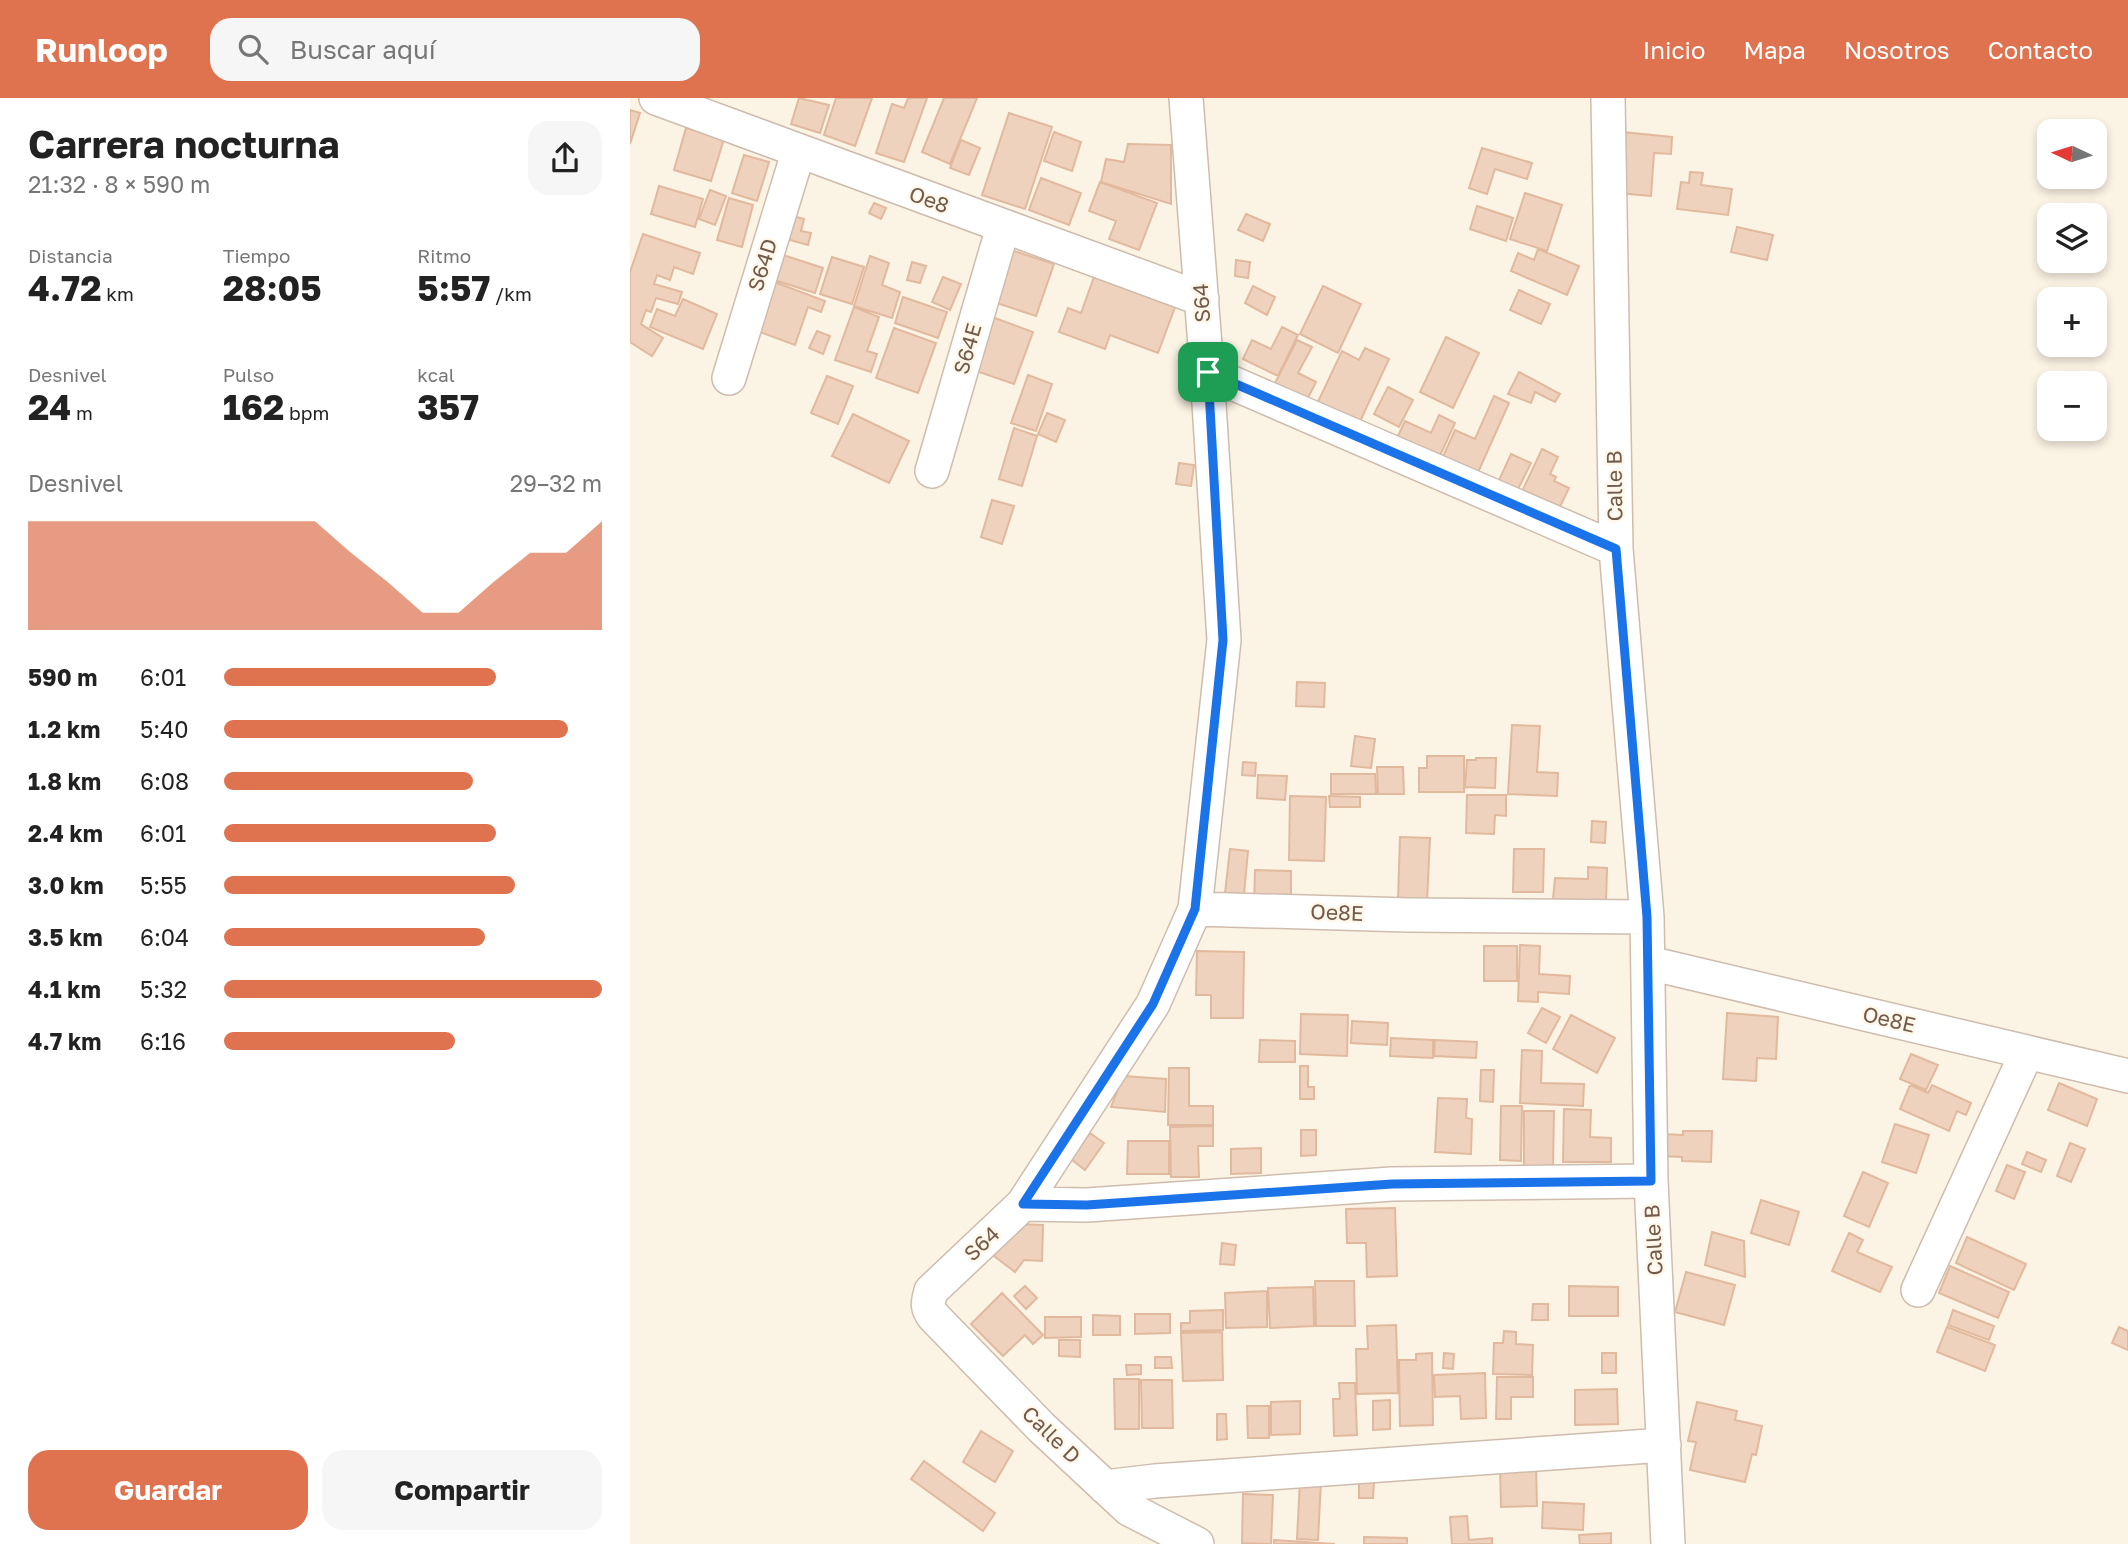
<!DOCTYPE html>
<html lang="es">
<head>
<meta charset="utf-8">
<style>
  body { margin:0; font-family:"Golos Text",sans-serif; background:#f6f6f6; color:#222; height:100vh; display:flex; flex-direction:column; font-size:26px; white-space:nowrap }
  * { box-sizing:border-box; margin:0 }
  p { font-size:23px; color:#767676 }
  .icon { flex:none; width:38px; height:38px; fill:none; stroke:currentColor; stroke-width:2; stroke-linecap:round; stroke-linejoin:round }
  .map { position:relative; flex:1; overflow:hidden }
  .details { display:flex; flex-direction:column; background:#fff; width:630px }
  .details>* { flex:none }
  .needle { width:46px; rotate:274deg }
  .controls { position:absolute; left:1407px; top:21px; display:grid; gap:14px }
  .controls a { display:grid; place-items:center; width:70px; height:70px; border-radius:14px; background:#fff; box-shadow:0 4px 10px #0003; font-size:35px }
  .pin { position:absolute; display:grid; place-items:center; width:60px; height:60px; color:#fff; margin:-30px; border-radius:14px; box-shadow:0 4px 10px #0006 }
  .round { display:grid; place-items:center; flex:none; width:74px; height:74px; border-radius:21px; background:#f6f6f6 }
  .overview { display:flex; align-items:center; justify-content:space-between; height:119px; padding:0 28px }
  h1 { font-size:38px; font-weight:700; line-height:52px }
  .figures { display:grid; grid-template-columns:repeat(3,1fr); gap:10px; height:119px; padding:7px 28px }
  .figures div { display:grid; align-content:center }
  .figures b { font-size:35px; font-weight:700 }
  .figures small { font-size:19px; font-weight:400 }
  .figures p { font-size:19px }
  .chart { height:196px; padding:14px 28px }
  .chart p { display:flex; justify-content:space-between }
  .chart svg { width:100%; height:126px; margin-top:7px; fill:#df724f; opacity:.7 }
  .primary-button { display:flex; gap:14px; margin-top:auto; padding:14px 28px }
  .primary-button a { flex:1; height:80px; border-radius:21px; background:#df724f; color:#fff; font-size:28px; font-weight:700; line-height:80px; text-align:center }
  .primary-button a+a { background:#f6f6f6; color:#222 }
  ul { padding:0 28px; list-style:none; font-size:23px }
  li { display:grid; grid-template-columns:112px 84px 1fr; align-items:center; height:52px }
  li i { height:18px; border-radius:9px; background:#df724f }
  header { display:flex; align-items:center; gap:42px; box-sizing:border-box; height:98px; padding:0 35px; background:#df724f; color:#fff }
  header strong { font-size:33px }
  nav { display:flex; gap:38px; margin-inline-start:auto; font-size:24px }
  .search { width:490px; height:63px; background:#f6f6f6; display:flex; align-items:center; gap:18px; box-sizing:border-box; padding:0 24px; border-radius:21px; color:#767676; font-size:26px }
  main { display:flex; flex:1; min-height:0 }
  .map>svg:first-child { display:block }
</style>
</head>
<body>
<header>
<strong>Runloop</strong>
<div class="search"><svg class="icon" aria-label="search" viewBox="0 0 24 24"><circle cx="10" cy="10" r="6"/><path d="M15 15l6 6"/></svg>Buscar aquí</div>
<nav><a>Inicio</a><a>Mapa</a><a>Nosotros</a><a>Contacto</a></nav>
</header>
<main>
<section class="details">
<div class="overview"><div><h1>Carrera nocturna</h1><p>21:32 · 8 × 590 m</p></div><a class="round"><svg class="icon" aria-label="share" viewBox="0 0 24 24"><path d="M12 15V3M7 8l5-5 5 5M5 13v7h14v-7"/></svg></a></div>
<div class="figures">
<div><p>Distancia</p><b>4.72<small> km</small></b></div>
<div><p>Tiempo</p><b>28:05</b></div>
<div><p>Ritmo</p><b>5:57<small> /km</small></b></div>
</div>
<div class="figures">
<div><p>Desnivel</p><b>24<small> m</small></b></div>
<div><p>Pulso</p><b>162<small> bpm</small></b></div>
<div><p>kcal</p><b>357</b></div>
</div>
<div class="chart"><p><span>Desnivel</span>29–32 m</p>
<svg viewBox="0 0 160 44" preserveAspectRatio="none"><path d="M0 44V6L10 6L20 6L30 6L40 6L50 6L60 6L70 6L80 6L90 17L100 27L110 38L120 38L130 27L140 17L150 17L160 6V44z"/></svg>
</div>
<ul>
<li><b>590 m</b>6:01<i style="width:72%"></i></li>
<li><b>1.2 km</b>5:40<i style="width:91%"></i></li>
<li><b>1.8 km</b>6:08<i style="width:66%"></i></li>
<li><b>2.4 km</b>6:01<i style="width:72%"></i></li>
<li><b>3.0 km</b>5:55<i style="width:77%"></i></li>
<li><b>3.5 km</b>6:04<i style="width:69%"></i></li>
<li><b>4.1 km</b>5:32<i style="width:100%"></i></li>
<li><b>4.7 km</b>6:16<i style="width:61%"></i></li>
</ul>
<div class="primary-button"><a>Guardar</a><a>Compartir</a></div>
</section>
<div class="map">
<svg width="1498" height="1446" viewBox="0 0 1498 1446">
  <rect width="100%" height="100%" fill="#fbf3e4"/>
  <path fill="#efd2bd" stroke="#e1b99e" stroke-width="2" d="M 169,0 L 199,7 L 190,35 L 161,26 Z
    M 206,0 L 242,0 L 225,48 L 194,37 Z
    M 278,0 L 297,0 L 274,64 L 246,55 L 262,6 L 274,10 Z
    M 314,0 L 347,0 L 320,66 L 292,54 Z
    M 0,12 L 10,15 L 0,46 Z
    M 379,15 L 422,29 L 395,111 L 352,97 Z
    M 56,30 L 94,41 L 81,83 L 44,72 Z
    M 424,34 L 451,44 L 442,73 L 414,63 Z
    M 992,34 L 1042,39 L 1041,56 L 1024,55 L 1021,98 L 987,95 Z
    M 331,42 L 350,50 L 339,77 L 320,70 Z
    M 498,46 L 541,47 L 541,106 L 471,84 L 476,61 L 494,64 Z
    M 852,50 L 902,65 L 897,81 L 865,71 L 857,96 L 839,90 Z
    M 114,57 L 139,64 L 127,103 L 102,95 Z
    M 1060,74 L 1073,75 L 1071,87 L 1102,91 L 1098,117 L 1047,111 L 1051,84 L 1059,85 Z
    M 411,80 L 451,95 L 439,127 L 399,112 Z
    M 470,84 L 527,105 L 509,152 L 479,141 L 486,123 L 459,113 Z
    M 29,88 L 73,101 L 65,129 L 21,116 Z
    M 80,92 L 96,98 L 85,127 L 69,121 Z
    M 895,95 L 932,107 L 917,153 L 880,141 Z
    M 99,100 L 123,107 L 112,149 L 87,142 Z
    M 244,105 L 256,110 L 251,121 L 239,115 Z
    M 847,108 L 883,120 L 876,143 L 840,131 Z
    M 616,116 L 640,126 L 633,143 L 608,132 Z
    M 159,117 L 174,121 L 171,133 L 181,135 L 178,147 L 153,140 Z
    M 1107,129 L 1143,137 L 1137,162 L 1101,154 Z
    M 13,136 L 70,155 L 63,176 L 44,169 L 40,182 L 27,177 L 24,186 L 52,194 L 48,206 L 26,200 L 21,214 L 16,212 L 11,226 L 33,240 L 22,258 L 0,244 L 0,174 Z
    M 908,151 L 949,168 L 937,197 L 881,173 L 888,155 L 904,162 Z
    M 381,152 L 424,166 L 406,218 L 364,204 Z
    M 147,155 L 193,170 L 185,195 L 138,180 Z
    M 240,158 L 259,165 L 252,187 L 270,194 L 262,220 L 224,208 Z
    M 202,159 L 234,169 L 222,206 L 190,196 Z
    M 606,162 L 620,164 L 618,180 L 605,178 Z
    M 282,164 L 296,168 L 290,185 L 277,182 Z
    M 313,179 L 331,186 L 320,212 L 302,204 Z
    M 464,179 L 545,209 L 528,255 L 480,237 L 475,251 L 429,234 L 438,210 L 451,215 Z
    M 139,182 L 195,203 L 191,214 L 178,209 L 165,247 L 122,231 Z
    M 623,188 L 645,199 L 637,217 L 615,205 Z
    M 693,188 L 731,206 L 708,255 L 670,236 Z
    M 889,192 L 920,206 L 911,226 L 880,212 Z
    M 273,199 L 317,214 L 308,240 L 265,225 Z
    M 53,201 L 87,216 L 73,251 L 20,229 L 27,211 L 45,218 Z
    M 224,209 L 249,219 L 237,253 L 247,256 L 241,274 L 205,262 Z
    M 362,219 L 403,234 L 384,286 L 343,272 Z
    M 652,229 L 668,237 L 648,278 L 613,261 L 622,242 L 641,251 Z
    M 264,230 L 306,245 L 288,295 L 246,280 Z
    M 187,233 L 200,238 L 193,256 L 179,250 Z
    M 816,239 L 849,255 L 823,310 L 790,294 Z
    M 667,242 L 682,249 L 668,275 L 686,284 L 677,302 L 645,285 Z
    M 735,250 L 759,261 L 727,330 L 685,310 L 712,253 L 729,262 Z
    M 889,274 L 930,296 L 925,304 L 905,294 L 901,305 L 878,296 Z
    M 398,277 L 422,286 L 406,333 L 381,325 Z
    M 197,278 L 223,288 L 208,326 L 181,315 Z
    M 758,289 L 783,302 L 769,329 L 744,316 Z
    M 864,298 L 879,305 L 846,379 L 811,363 L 825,332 L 845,341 Z
    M 417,315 L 435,322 L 426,344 L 408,336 Z
    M 223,316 L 279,343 L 259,385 L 202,358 Z
    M 809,317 L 825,325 L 808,362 L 766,342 L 775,323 L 801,335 Z
    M 384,330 L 407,338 L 392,388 L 369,381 Z
    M 912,351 L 928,359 L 920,376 L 926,379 L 924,383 L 939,390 L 925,419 L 888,402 Z
    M 881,356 L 901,365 L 884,399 L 865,391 Z
    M 549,365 L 564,367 L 561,388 L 546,386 Z
    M 362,402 L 384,408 L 372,446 L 351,439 Z
    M 667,584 L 695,585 L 694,609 L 666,608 Z
    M 882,627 L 910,628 L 907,674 L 928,675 L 927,698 L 878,696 Z
    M 725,638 L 745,641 L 741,670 L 721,668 Z
    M 797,658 L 834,658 L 834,694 L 789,694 L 789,670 L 797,670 Z
    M 846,660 L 866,660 L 865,690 L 835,689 L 837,662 L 846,662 Z
    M 613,664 L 626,665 L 625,678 L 612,677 Z
    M 747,669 L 773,669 L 774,696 L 748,696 Z
    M 701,676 L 745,676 L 746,696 L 701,696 Z
    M 628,677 L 657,678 L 655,702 L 627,700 Z
    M 837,697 L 876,697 L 876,718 L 865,717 L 864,736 L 836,735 Z
    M 660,698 L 696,699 L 694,763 L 659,762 Z
    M 699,698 L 730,699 L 730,709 L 700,709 Z
    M 962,723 L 976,724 L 975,745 L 961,744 Z
    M 770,739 L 800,740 L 797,803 L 768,802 Z
    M 600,751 L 618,753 L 614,796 L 595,795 Z
    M 884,751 L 914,751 L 913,794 L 883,794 Z
    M 958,769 L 977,770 L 976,804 L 923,801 L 925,780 L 958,781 Z
    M 625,772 L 661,773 L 661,811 L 624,811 Z
    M 890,847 L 910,848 L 909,876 L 940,878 L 939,896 L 908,894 L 908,904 L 888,903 Z
    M 854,848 L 887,848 L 887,883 L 854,883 Z
    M 567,853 L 614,854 L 613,920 L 581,920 L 581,897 L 566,897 Z
    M 912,910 L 930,919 L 916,945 L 898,935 Z
    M 1097,915 L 1148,919 L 1146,961 L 1127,960 L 1126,983 L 1093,981 Z
    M 671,916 L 718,917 L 717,958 L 670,956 Z
    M 941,917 L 985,940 L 967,975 L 923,951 Z
    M 722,923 L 758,925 L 757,947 L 721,945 Z
    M 761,940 L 803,942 L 803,960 L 760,958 Z
    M 630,942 L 665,943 L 665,964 L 629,964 Z
    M 805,942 L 847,944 L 846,960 L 804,958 Z
    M 892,952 L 912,953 L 911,985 L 954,986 L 953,1008 L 890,1005 Z
    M 1281,956 L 1308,967 L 1296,992 L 1270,981 Z
    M 670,968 L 678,968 L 678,989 L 684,989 L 684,1001 L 670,1001 Z
    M 539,970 L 559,970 L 559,1008 L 583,1008 L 583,1027 L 538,1027 Z
    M 851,972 L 864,972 L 863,1004 L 850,1003 Z
    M 493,978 L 536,981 L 535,1014 L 481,1009 Z
    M 1429,985 L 1467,1001 L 1457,1028 L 1418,1012 Z
    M 1280,987 L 1298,995 L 1302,987 L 1341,1005 L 1336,1017 L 1327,1013 L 1319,1033 L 1270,1011 Z
    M 808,1000 L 837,1001 L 836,1020 L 842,1021 L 841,1056 L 805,1054 Z
    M 871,1008 L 892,1008 L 891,1063 L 870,1062 Z
    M 934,1011 L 961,1012 L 960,1039 L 981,1040 L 981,1064 L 933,1064 Z
    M 894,1013 L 924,1013 L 923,1068 L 894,1068 Z
    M 1265,1026 L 1299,1037 L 1286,1075 L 1252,1064 Z
    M 583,1028 L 583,1048 L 568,1048 L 569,1079 L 541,1079 L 540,1029 Z
    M 671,1032 L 686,1032 L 686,1057 L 671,1058 Z
    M 1053,1033 L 1082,1033 L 1081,1064 L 1052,1063 L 1052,1059 L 1031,1058 L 1031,1036 L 1053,1037 Z
    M 460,1035 L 474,1045 L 455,1072 L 441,1061 Z
    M 498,1043 L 539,1043 L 539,1076 L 497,1076 Z
    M 1440,1045 L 1455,1051 L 1441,1084 L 1427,1078 Z
    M 631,1050 L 631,1075 L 601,1076 L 601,1051 Z
    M 1397,1054 L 1416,1062 L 1411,1074 L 1392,1066 Z
    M 1377,1067 L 1395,1074 L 1384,1101 L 1366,1093 Z
    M 1233,1074 L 1258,1085 L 1239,1129 L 1214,1118 Z
    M 1131,1102 L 1169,1114 L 1159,1147 L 1121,1135 Z
    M 765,1110 L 767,1178 L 737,1179 L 736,1145 L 717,1145 L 716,1111 Z
    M 387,1126 L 413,1127 L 412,1163 L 394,1162 L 385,1174 L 364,1158 Z
    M 1082,1134 L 1114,1143 L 1115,1179 L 1075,1167 Z
    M 1219,1135 L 1233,1142 L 1227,1154 L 1262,1169 L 1250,1194 L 1202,1173 Z
    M 1337,1139 L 1396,1166 L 1384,1192 L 1326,1165 Z
    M 592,1145 L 606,1147 L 604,1167 L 590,1166 Z
    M 1320,1168 L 1379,1194 L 1368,1220 L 1309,1195 Z
    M 1056,1174 L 1105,1187 L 1094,1227 L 1045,1214 Z
    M 685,1183 L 724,1183 L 725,1228 L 686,1228 Z
    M 395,1188 L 407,1200 L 396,1211 L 384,1198 Z
    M 939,1188 L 988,1189 L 988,1218 L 939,1218 Z
    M 683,1189 L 684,1228 L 640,1230 L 638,1190 Z
    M 637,1193 L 637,1229 L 596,1230 L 595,1195 Z
    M 372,1195 L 413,1237 L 403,1246 L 395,1237 L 373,1258 L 341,1226 Z
    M 903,1206 L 918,1206 L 918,1222 L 902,1222 Z
    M 593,1212 L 593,1232 L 551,1233 L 551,1225 L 560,1225 L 560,1213 Z
    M 1323,1212 L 1364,1228 L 1359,1242 L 1318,1227 Z
    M 505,1216 L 540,1216 L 540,1235 L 505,1236 Z
    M 463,1217 L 490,1218 L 490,1237 L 463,1237 Z
    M 415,1219 L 451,1219 L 451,1239 L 415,1240 Z
    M 766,1227 L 768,1295 L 727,1296 L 726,1251 L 738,1251 L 737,1228 Z
    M 1317,1229 L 1365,1247 L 1355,1273 L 1307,1254 Z
    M 1489,1229 L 1498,1233 L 1498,1252 L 1482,1245 Z
    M 874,1233 L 886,1234 L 886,1246 L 903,1247 L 902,1277 L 863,1276 L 864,1245 L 873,1245 Z
    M 592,1234 L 593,1282 L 553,1283 L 551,1235 Z
    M 429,1242 L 450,1242 L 450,1259 L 429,1258 Z
    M 802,1255 L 803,1327 L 770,1328 L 769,1262 L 786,1262 L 786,1256 Z
    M 814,1255 L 824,1256 L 823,1271 L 813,1270 Z
    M 972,1255 L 986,1255 L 986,1275 L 972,1275 Z
    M 525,1259 L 541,1259 L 542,1270 L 525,1270 Z
    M 496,1267 L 511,1267 L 511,1276 L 497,1277 Z
    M 855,1275 L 856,1320 L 831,1321 L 830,1298 L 805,1299 L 804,1277 Z
    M 867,1279 L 903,1279 L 903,1299 L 881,1299 L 881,1321 L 866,1321 Z
    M 484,1281 L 509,1281 L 509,1331 L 485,1331 Z
    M 511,1282 L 542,1282 L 543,1330 L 512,1330 Z
    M 709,1285 L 725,1285 L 727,1337 L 704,1338 L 703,1301 L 710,1301 Z
    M 987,1291 L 988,1326 L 945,1327 L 945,1292 Z
    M 760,1302 L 760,1331 L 743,1332 L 743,1303 Z
    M 670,1303 L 670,1336 L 641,1337 L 641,1304 Z
    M 1067,1304 L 1107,1313 L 1105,1322 L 1132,1328 L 1126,1357 L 1122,1356 L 1115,1384 L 1060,1372 L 1066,1344 L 1058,1343 Z
    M 617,1308 L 639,1308 L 639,1340 L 618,1340 Z
    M 587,1316 L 596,1316 L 597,1341 L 587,1342 Z
    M 351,1333 L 383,1353 L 365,1384 L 333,1364 Z
    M 294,1363 L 365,1415 L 353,1433 L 281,1381 Z
    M 906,1368 L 907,1408 L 871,1409 L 870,1369 Z
    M 670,1382 L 691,1383 L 688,1442 L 667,1441 Z
    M 729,1383 L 744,1383 L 743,1400 L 729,1400 Z
    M 613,1396 L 643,1397 L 641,1446 L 612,1445 Z
    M 913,1404 L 954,1406 L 953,1432 L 912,1430 Z
    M 837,1418 L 839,1442 L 862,1440 L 862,1446 L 822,1446 L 820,1419 Z
    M 981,1435 L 981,1446 L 950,1446 L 949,1437 Z
    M 734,1439 L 777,1440 L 777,1446 L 734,1446 Z
    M 644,1442 L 705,1446 L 644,1446 Z"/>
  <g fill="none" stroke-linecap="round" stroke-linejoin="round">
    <defs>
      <path id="minor" d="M 26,0 L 572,201
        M 556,0 L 577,274 L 594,542 L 565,811 L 523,906 L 393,1106 L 301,1193 C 298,1204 296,1209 304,1219 L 412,1330 L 499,1411 L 567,1446
        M 978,0 L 986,451 L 1017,819 L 1021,1083 L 1038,1446
        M 577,274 L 986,451
        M 99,280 L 168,55
        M 302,373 L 373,129
        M 565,811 L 778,817 L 1017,819
        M 1019,865 L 1498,978
        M 393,1106 L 457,1107 L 762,1086 L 1021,1083
        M 1288,1192 L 1397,954
        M 475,1389 L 525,1383 L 1034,1347"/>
    </defs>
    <use href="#minor" stroke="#cebdae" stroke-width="36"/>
    <use href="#minor" stroke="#fff" stroke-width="33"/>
  </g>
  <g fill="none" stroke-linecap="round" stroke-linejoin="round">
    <defs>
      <path id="route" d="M 578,274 L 986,451 L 1017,819 L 1021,1083 L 762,1086 L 457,1107 L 393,1106 L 523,906 L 565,811 L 593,542 Z"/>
    </defs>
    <use href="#route" stroke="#fff" stroke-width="14"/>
    <use href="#route" stroke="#1a73e8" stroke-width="9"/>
  </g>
  <g text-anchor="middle" stroke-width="5" stroke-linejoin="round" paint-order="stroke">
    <g font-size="21" fill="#725a4b" stroke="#fef7ea">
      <text transform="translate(299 102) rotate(20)" y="7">Oe8</text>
      <text transform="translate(133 167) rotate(-73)" y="7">S64D</text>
      <text transform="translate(572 205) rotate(-94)" y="7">S64</text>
      <text transform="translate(338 251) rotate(-74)" y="7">S64E</text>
      <text transform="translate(985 388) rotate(-91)" y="7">Calle B</text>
      <text transform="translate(707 815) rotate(2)" y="7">Oe8E</text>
      <text transform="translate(1259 922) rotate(13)" y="7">Oe8E</text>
      <text transform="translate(1024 1142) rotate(-93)" y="7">Calle B</text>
      <text transform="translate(352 1146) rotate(-43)" y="7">S64</text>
      <text transform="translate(421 1337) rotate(44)" y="7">Calle D</text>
    </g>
  </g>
</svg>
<div class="controls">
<a><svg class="needle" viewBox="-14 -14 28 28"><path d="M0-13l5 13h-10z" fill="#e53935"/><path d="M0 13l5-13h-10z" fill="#767676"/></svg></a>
<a><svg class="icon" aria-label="layers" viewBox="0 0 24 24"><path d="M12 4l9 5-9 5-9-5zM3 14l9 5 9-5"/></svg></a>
<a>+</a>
<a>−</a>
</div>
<div class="pin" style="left:578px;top:274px;background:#1e9e55"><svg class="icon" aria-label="arrive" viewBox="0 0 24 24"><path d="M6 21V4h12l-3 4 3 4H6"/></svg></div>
</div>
</main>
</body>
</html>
